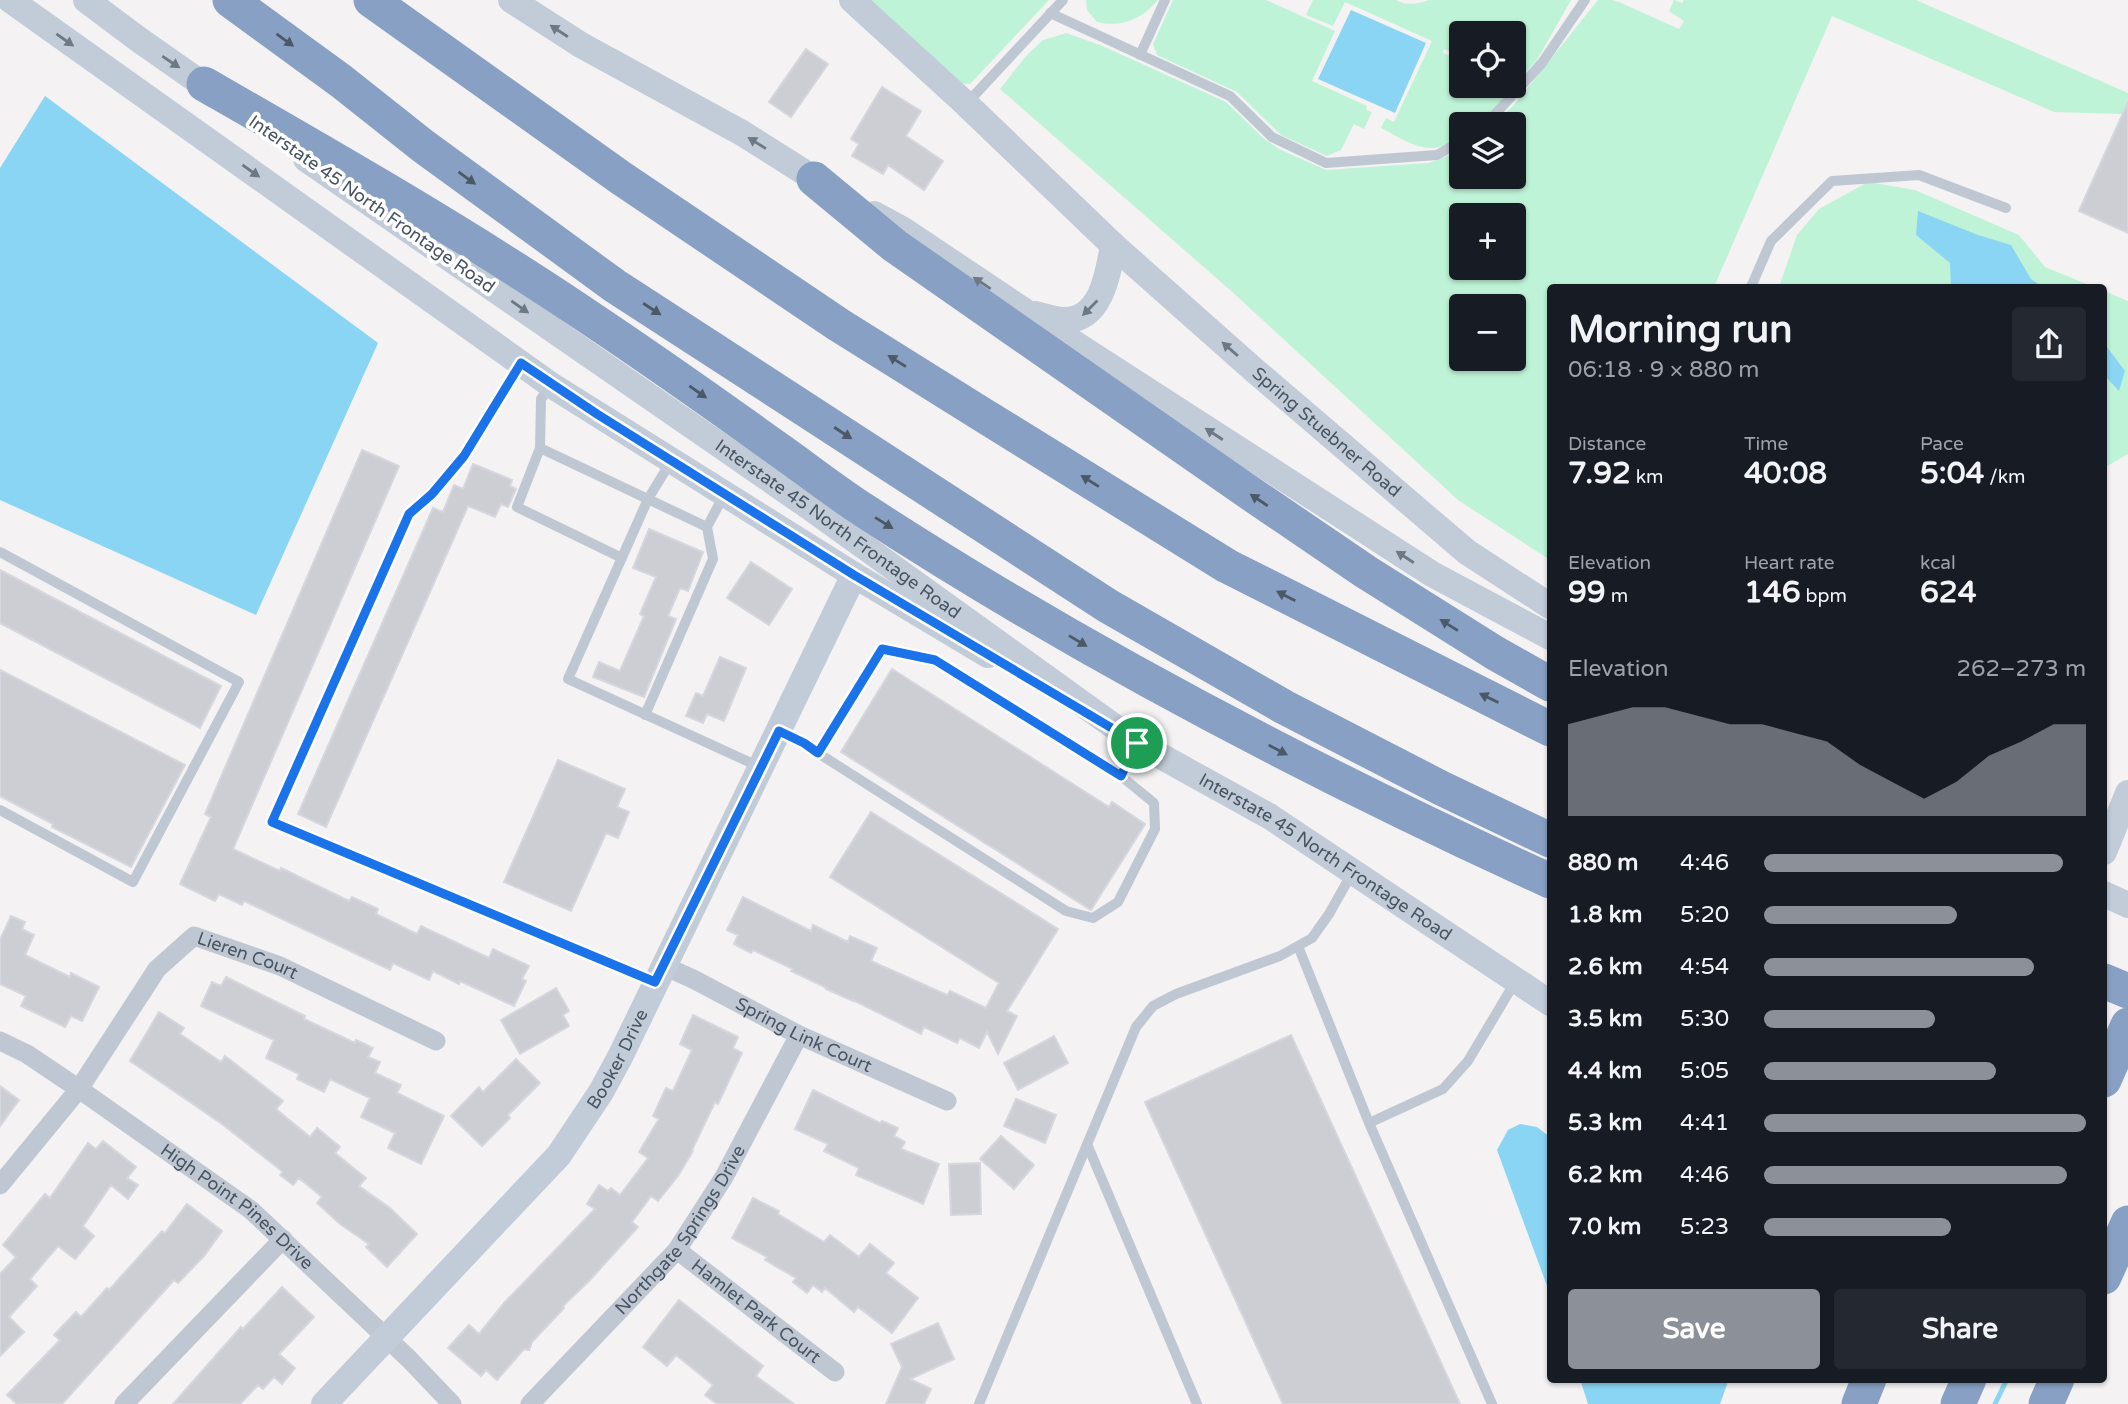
<!DOCTYPE html>
<html lang="en">
<head>
<meta charset="utf-8">
<style>
  body { margin:0; font-family:"Varela Round",sans-serif; background:#242831; color:#f1f3f6; height:100vh; display:flex; flex-direction:column; font-size:26px; white-space:nowrap }
  * { box-sizing:border-box; margin:0 }
  p { font-size:23px; color:#9ea1a6 }
  .icon { flex:none; width:38px; height:38px; fill:none; stroke:currentColor; stroke-width:2; stroke-linecap:round; stroke-linejoin:round }
  .map { position:relative; flex:1; overflow:hidden }
  .details { position:absolute; left:1547px; top:284px; width:560px; height:1099px; display:flex; flex-direction:column; background:#171b24; border-radius:7px; box-shadow:0 2px 5px #0004 }
  .details>* { flex:none }
  .fabs { position:absolute; left:1449px; top:21px; display:grid; gap:14px }
  .fabs a { display:grid; place-items:center; width:77px; height:77px; border-radius:7px; background:#171b24; box-shadow:0 2px 5px #0004; font-size:35px }
  .pin { position:absolute; display:grid; place-items:center; width:60px; height:60px; color:#fff; margin:-30px; border:4px solid #fff; border-radius:50%; box-shadow:0 2px 7px #0007 }
  .round { display:grid; place-items:center; flex:none; width:74px; height:74px; border-radius:7px; background:#242831 }
  .headline { display:flex; align-items:center; justify-content:space-between; height:119px; padding:0 21px }
  h1 { font-size:38px; font-weight:700; line-height:52px }
  .stats { display:grid; grid-template-columns:repeat(3,1fr); gap:10px; height:119px; padding:7px 21px }
  .stats div { display:grid; align-content:center }
  .stats b { font-size:30px; font-weight:700 }
  .stats small { font-size:19px; font-weight:400 }
  .stats p { font-size:19px }
  .chart { height:196px; padding:14px 21px }
  .chart p { display:flex; justify-content:space-between }
  .chart svg { width:100%; height:126px; margin-top:7px; fill:#8c9099; opacity:.7 }
  .button { display:flex; gap:14px; margin-top:auto; padding:14px 21px }
  .button a { flex:1; height:80px; border-radius:7px; background:#8c9099; color:#fff; font-size:28px; font-weight:700; line-height:80px; text-align:center }
  .button a+a { background:#242831; color:#f1f3f6 }
  ul { padding:0 21px; list-style:none; font-size:23px }
  li { display:grid; grid-template-columns:112px 84px 1fr; align-items:center; height:52px }
  li i { height:18px; border-radius:9px; background:#8c9099 }
  .map>svg:first-child { display:block }
</style>
</head>
<body>
<div class="map">
<svg width="2128" height="1404" viewBox="0 0 2128 1404">
  <rect width="100%" height="100%" fill="#f4f2f2"/>
  <path fill="#bff3d7" fill-rule="evenodd" d="M 865,0 L 1049,0 L 970,84 L 955,83 Z
    M 1086,0 L 1158,0 C 1142,19 1122,28 1097,22 L 1087,10 Z
    M 1173,0 L 1266,0 L 1335,31 L 1312,81 L 1367,106 L 1366,110 L 1372,112 L 1364,129 L 1354,124 L 1341,150 L 1327,156 L 1281,135 L 1237,92 L 1157,55 L 1153,44 Z
    M 1313,0 L 1396,0 C 1406,6 1419,4 1429,0 L 1571,0 L 1537,60 L 1517,81 L 1514,79 L 1514,33 L 1461,33 L 1461,56 L 1444,49 L 1443,53 L 1461,61 L 1461,86 L 1515,85 L 1480,124 L 1461,124 L 1461,138 C 1429,158 1411,144 1381,128 L 1386,118 L 1394,122 L 1432,41 L 1345,2 L 1333,26 L 1306,15 Z
    M 1598,0 L 1612,0 L 1619,2 L 1679,29 L 1684,21 L 1669,11 L 1674,0 L 1682,3 L 1684,0 L 1916,0 L 2128,93 L 2128,117 L 2122,114 L 2054,112 L 1832,16 L 1714,287 L 1550,287 L 1550,560 L 1458,500 L 1229,289 L 1000,89 L 1026,56 L 1043,40 L 1066,33 L 1100,45 L 1226,102 L 1262,137 L 1279,149 L 1326,170 L 1429,163 L 1461,151 L 1461,177 L 1514,177 L 1514,124 L 1493,124 L 1513,106 ZM 1461,215 L 1514,215 L 1514,268 L 1461,268 ZM 1461,306 L 1514,306 L 1514,359 L 1461,359 Z
    M 1868,182 L 1915,190 L 2019,235 L 2045,267 L 2094,287 L 1779,287 L 1797,235 L 1819,209 Z
    M 2104,291 L 2128,301 L 2128,454 L 2104,468 Z"/>
  <path fill="#8ad5f3" d="M 1351,10 L 1426,43 L 1395,113 L 1318,79 Z
    M 45,96 L 378,343 L 256,615 L 0,500 L 0,168 Z
    M 1918,211 L 1978,235 L 2011,245 L 2031,279 L 2043,287 L 1951,287 L 1950,263 L 1916,235 Z
    M 2104,343 L 2125,371 L 2119,391 L 2104,375 Z
    M 1520,1124 L 1537,1127 L 1550,1137 L 1550,1294 L 1497,1150 L 1508,1130 Z
    M 1580,1379 L 1729,1379 L 1720,1404 L 1588,1404 Z"/>
  <g fill="none" stroke-linecap="round" stroke-linejoin="round">
    <path stroke="#8ad5f3" stroke-width="5" d="M 1995,1404 L 2007,1379"/>
  </g>
  <path fill="#ccced4" stroke="#d6d7de" stroke-width="2" d="M 806,49 L 828,64 L 791,117 L 769,102 Z
    M 882,87 L 921,111 L 906,136 L 943,161 L 924,190 L 888,165 L 883,174 L 852,156 L 859,144 L 851,139 Z
    M 2128,102 L 2128,233 L 2079,211 Z
    M 362,450 L 399,466 L 233,849 L 280,871 L 281,868 L 349,901 L 352,897 L 378,909 L 376,914 L 417,934 L 421,926 L 489,958 L 493,949 L 529,966 L 522,979 L 526,981 L 514,1006 L 460,981 L 459,984 L 433,971 L 429,980 L 393,963 L 390,970 L 244,901 L 242,905 L 219,894 L 215,901 L 180,884 L 211,817 L 205,814 Z
    M 473,464 L 512,480 L 510,486 L 516,489 L 508,507 L 501,504 L 495,517 L 468,506 L 326,827 L 298,814 L 433,508 L 443,512 L 454,485 L 463,489 Z
    M 649,529 L 703,552 L 688,591 L 680,588 L 668,616 L 676,619 L 644,697 L 593,677 L 599,662 L 620,671 L 644,616 L 640,614 L 656,577 L 633,568 Z
    M 751,562 L 792,589 L 769,625 L 727,598 Z
    M 0,570 L 221,686 L 200,728 L 0,623 Z
    M 720,657 L 746,668 L 724,721 L 707,714 L 703,723 L 686,716 L 696,693 L 703,696 Z
    M 892,669 L 1109,807 L 1112,802 L 1145,824 L 1091,910 L 841,752 Z
    M 0,670 L 185,765 L 131,867 L 52,827 L 53,824 L 0,796 Z
    M 558,760 L 625,789 L 617,807 L 629,812 L 618,838 L 606,833 L 571,911 L 504,882 Z
    M 871,812 L 1058,929 L 1007,1011 L 1017,1016 L 998,1054 L 987,1032 L 979,1048 L 960,1038 L 957,1043 L 924,1027 L 921,1034 L 853,1000 L 853,1001 L 826,989 L 827,988 L 791,971 L 793,969 L 753,950 L 751,953 L 734,944 L 738,935 L 727,930 L 743,897 L 811,931 L 813,925 L 848,942 L 850,936 L 877,948 L 871,961 L 947,995 L 950,991 L 986,1008 L 999,983 L 830,877 Z
    M 11,916 L 25,922 L 22,929 L 34,935 L 25,955 L 70,977 L 71,973 L 99,987 L 82,1021 L 71,1016 L 65,1027 L 21,1006 L 26,996 L 0,984 L 0,940 Z
    M 226,977 L 305,1016 L 304,1019 L 355,1043 L 356,1040 L 373,1048 L 368,1057 L 380,1062 L 375,1073 L 401,1085 L 397,1093 L 444,1116 L 421,1164 L 388,1148 L 395,1133 L 361,1117 L 370,1098 L 330,1079 L 324,1092 L 297,1079 L 299,1074 L 266,1058 L 274,1040 L 201,1006 L 212,982 L 221,986 Z
    M 556,988 L 569,1011 L 563,1015 L 569,1026 L 520,1054 L 501,1020 Z
    M 159,1012 L 184,1028 L 180,1034 L 221,1062 L 225,1056 L 283,1101 L 276,1109 L 310,1137 L 317,1128 L 340,1147 L 335,1153 L 366,1178 L 359,1186 L 390,1208 L 417,1234 L 387,1267 L 366,1247 L 369,1244 L 340,1224 L 317,1203 L 322,1197 L 299,1178 L 293,1185 L 280,1175 L 283,1172 L 222,1124 L 130,1061 Z
    M 693,1015 L 738,1037 L 733,1048 L 742,1053 L 718,1104 L 715,1102 L 692,1150 L 693,1151 L 678,1176 L 658,1201 L 651,1196 L 632,1222 L 638,1227 L 589,1281 L 563,1306 L 564,1308 L 532,1342 L 529,1350 L 524,1349 L 497,1380 L 486,1370 L 481,1376 L 448,1348 L 469,1325 L 479,1334 L 504,1303 L 595,1209 L 587,1204 L 599,1185 L 608,1191 L 611,1188 L 620,1195 L 648,1158 L 639,1152 L 659,1119 L 653,1116 L 666,1088 L 673,1091 L 692,1050 L 680,1044 Z
    M 1291,1035 L 1460,1404 L 1283,1404 L 1145,1102 Z
    M 1054,1036 L 1068,1063 L 1018,1090 L 1004,1063 Z
    M 516,1059 L 540,1083 L 508,1115 L 510,1118 L 482,1146 L 451,1116 L 479,1087 L 483,1092 Z
    M 0,1086 L 19,1100 L 0,1126 Z
    M 813,1090 L 880,1123 L 882,1121 L 898,1128 L 894,1136 L 905,1142 L 901,1149 L 939,1164 L 923,1204 L 856,1175 L 859,1168 L 824,1151 L 828,1144 L 795,1129 Z
    M 1016,1099 L 1056,1115 L 1045,1143 L 1004,1126 Z
    M 1001,1136 L 1034,1165 L 1014,1189 L 980,1159 Z
    M 103,1141 L 136,1167 L 127,1178 L 138,1185 L 128,1199 L 111,1185 L 83,1226 L 94,1236 L 75,1259 L 58,1246 L 30,1279 L 37,1286 L 9,1317 L 24,1332 L 0,1356 L 0,1274 L 16,1257 L 3,1245 L 45,1194 L 50,1198 L 88,1143 L 96,1149 Z
    M 980,1163 L 981,1214 L 951,1215 L 949,1164 Z
    M 753,1198 L 779,1211 L 778,1214 L 824,1242 L 830,1235 L 859,1257 L 870,1244 L 894,1263 L 886,1273 L 918,1298 L 892,1333 L 858,1307 L 854,1312 L 825,1288 L 822,1292 L 813,1285 L 807,1293 L 793,1282 L 796,1278 L 765,1260 L 767,1257 L 732,1238 Z
    M 187,1204 L 222,1231 L 204,1256 L 178,1283 L 174,1280 L 62,1404 L 17,1404 L 7,1395 L 60,1340 L 54,1335 L 76,1312 L 81,1317 L 107,1288 L 109,1290 L 162,1231 L 165,1233 Z
    M 282,1287 L 314,1317 L 279,1354 L 295,1368 L 282,1384 L 274,1377 L 263,1389 L 258,1385 L 240,1404 L 173,1404 L 241,1327 L 243,1329 Z
    M 679,1300 L 763,1366 L 756,1376 L 794,1404 L 717,1404 L 705,1395 L 713,1385 L 676,1355 L 667,1366 L 643,1347 Z
    M 938,1323 L 954,1359 L 910,1379 L 931,1389 L 924,1404 L 886,1404 L 902,1367 L 891,1344 Z"/>
  <g fill="none" stroke-linecap="round" stroke-linejoin="round">
    <path stroke="#bfc8d2" stroke-width="10" d="M 1050,13 L 1230,96 L 1272,137 L 1326,163 L 1437,155 L 1461,141
      M 1140,55 L 1165,0
      M 968,102 L 1063,0
      M 1486,124 L 1542,63 L 1585,0
      M 1751,287 L 1771,241 L 1832,181 L 1919,175 L 2006,208
      M 521,364 C 486,420 459,470 409,514 L 272,823 L 655,982
      M 540,448 L 541,399 L 551,385
      M 670,463 L 648,499 L 568,679 L 760,767
      M 0,552 L 239,682 L 133,882 L 0,810
      M 622,558 L 517,507 L 540,448 L 707,527
      M 645,715 L 713,559 L 707,527 L 724,495
      M 779,731 L 804,743 L 818,753
      M 1121,776 L 935,660 L 882,649 L 818,753 L 1066,911 L 1093,918 L 1118,902 L 1155,829 L 1154,803 L 1121,776 L 1137,744
      M 1298,946 L 1369,1123 L 1492,1404
      M 1369,1123 L 1443,1089 L 1468,1061 L 1515,982
      M 1087,1144 L 1197,1404
      M 979,1404 L 1136,1027 L 1153,1006 L 1176,994 L 1280,956 L 1312,938 L 1329,914 L 1352,873"/>
    <g stroke="#bfc8d2" stroke-width="19">
      <path id="s1" d="M 664,966 L 693,979 L 799,1035 L 947,1101"/>
      <path id="s2" d="M 0,1041 L 27,1054 L 79,1089 L 251,1210 L 409,1359 L 452,1404"/>
      <path id="s3" d="M 0,1185 L 79,1089 L 157,969 L 194,936 L 280,966 L 436,1041"/>
      <path id="s4" d="M 677,1250 L 835,1372"/>
      <path d="M 124,1404 L 283,1239"/>
      <path id="s5" d="M 530,1404 L 677,1250 L 724,1177 L 799,1035"/>
    </g>
    <g stroke="#c2ccd9" stroke-width="26">
      <path d="M 10,0 L 551,385 L 854,575 L 988,655"/>
      <path d="M 86,0 L 138,39 L 218,95"/>
      <path d="M 511,0 L 581,45 L 742,133 L 829,188"/>
      <path id="s6" d="M 852,0 L 966,104 L 1113,245 L 1254,370 L 1467,552 L 1550,606"/>
      <path id="s7" d="M 306,159 L 812,509 L 1137,743 L 1269,816 L 1550,1003"/>
      <path d="M 874,214 L 905,231 L 1026,312 L 1432,574 L 1550,637"/>
      <path d="M 1035,314 C 1044,316 1053,319 1062,320 C 1101,322 1108,275 1113,245"/>
      <path d="M 2104,852 L 2128,793"/>
      <path d="M 2104,894 L 2128,905"/>
      <path id="s8" d="M 324,1404 L 559,1155 L 601,1092 L 620,1057 L 854,575"/>
    </g>
    <path stroke="#87a0c3" stroke-width="35" d="M 230,0 L 341,81 L 423,146 L 615,286 L 1108,606 L 1284,707 L 1441,788 L 1550,840
      M 371,0 L 621,178 L 839,325 L 983,415 L 1227,566 L 1550,729
      M 204,84 C 331,157 459,230 581,312 C 647,356 711,401 775,447 C 805,468 834,491 865,511 C 1083,653 1314,773 1550,881
      M 814,179 L 895,246 L 1244,489 L 1366,572 L 1495,653 L 1550,684
      M 2104,981 L 2128,991
      M 2104,1080 L 2128,1025
      M 2104,1277 L 2128,1223
      M 1859,1404 L 1869,1379
      M 1958,1404 L 1969,1379
      M 2046,1404 L 2057,1379"/>
  </g>
  <defs><path id="oneway-solid" d="M-6-.8H1V-3.2L6.5 0L1 3.2V.8H-6Z" transform="scale(1.75)"/></defs>
  <g fill="#6d7885">
    <use href="#oneway-solid" transform="translate(559 31) rotate(-147)"/>
    <use href="#oneway-solid" transform="translate(65 40) rotate(35)"/>
    <use href="#oneway-solid" transform="translate(171 62) rotate(34)"/>
    <use href="#oneway-solid" transform="translate(757 143) rotate(-148)"/>
    <use href="#oneway-solid" transform="translate(251 171) rotate(35)"/>
    <use href="#oneway-solid" transform="translate(982 283) rotate(-146)"/>
    <use href="#oneway-solid" transform="translate(520 307) rotate(35)"/>
    <use href="#oneway-solid" transform="translate(1090 308) rotate(135)"/>
    <use href="#oneway-solid" transform="translate(1230 349) rotate(-139)"/>
    <use href="#oneway-solid" transform="translate(1214 434) rotate(-147)"/>
    <use href="#oneway-solid" transform="translate(1405 557) rotate(-147)"/>
  </g>
  <g fill="#4b5866">
    <use href="#oneway-solid" transform="translate(285 40) rotate(36)"/>
    <use href="#oneway-solid" transform="translate(467 178) rotate(36)"/>
    <use href="#oneway-solid" transform="translate(652 309) rotate(33)"/>
    <use href="#oneway-solid" transform="translate(897 361) rotate(-148)"/>
    <use href="#oneway-solid" transform="translate(698 392) rotate(35)"/>
    <use href="#oneway-solid" transform="translate(843 433) rotate(33)"/>
    <use href="#oneway-solid" transform="translate(1090 481) rotate(-148)"/>
    <use href="#oneway-solid" transform="translate(1259 500) rotate(-146)"/>
    <use href="#oneway-solid" transform="translate(884 523) rotate(32)"/>
    <use href="#oneway-solid" transform="translate(1286 596) rotate(-153)"/>
    <use href="#oneway-solid" transform="translate(1449 625) rotate(-148)"/>
    <use href="#oneway-solid" transform="translate(1078 641) rotate(31)"/>
    <use href="#oneway-solid" transform="translate(1489 698) rotate(-154)"/>
    <use href="#oneway-solid" transform="translate(1278 750) rotate(28)"/>
  </g>
  <g fill="none" stroke-linecap="round" stroke-linejoin="round">
    <defs>
      <path id="route" d="M 521,363 L 597,414 L 854,575 L 1137,743 L 1121,776 L 935,660 L 882,649 L 818,753 L 804,743 L 779,731 L 655,982 L 272,822 L 409,514 L 432,494 L 464,456 Z"/>
    </defs>
    <use href="#route" stroke="#fff" stroke-width="14"/>
    <use href="#route" stroke="#1a73e8" stroke-width="9"/>
  </g>
  <g text-anchor="middle" stroke-width="7" stroke-linejoin="round" paint-order="stroke">
    <g font-size="18" fill="#485461" stroke="#fff">
      <text transform="translate(372 204) rotate(35)" y="6">Interstate 45 North Frontage Road</text>
      <text dy="6" stroke="none"><textPath href="#s6" startOffset="642">Spring Stuebner Road</textPath></text>
      <text dy="6" stroke="none"><textPath href="#s7" startOffset="648">Interstate 45 North Frontage Road</textPath></text>
      <text dy="6" stroke="none"><textPath href="#s7" startOffset="1236">Interstate 45 North Frontage Road</textPath></text>
      <text dy="6" stroke="none"><textPath href="#s3" startOffset="374">Lieren Court</textPath></text>
      <text dy="6" stroke="none"><textPath href="#s1" startOffset="156">Spring Link Court</textPath></text>
      <text dy="6" stroke="none"><textPath href="#s8" startOffset="455">Booker Drive</textPath></text>
      <text dy="6" stroke="none"><textPath href="#s2" startOffset="290">High Point Pines Drive</textPath></text>
      <text dy="6" stroke="none"><textPath href="#s5" startOffset="231">Northgate Springs Drive</textPath></text>
      <text dy="6" stroke="none"><textPath href="#s4" startOffset="100">Hamlet Park Court</textPath></text>
    </g>
  </g>
</svg>
<div class="fabs">
<a><svg class="icon" aria-label="locate" viewBox="0 0 24 24"><circle cx="12" cy="12" r="6"/><path d="M12 2v4M12 18v4M2 12h4M18 12h4"/></svg></a>
<a><svg class="icon" aria-label="layers" viewBox="0 0 24 24"><path d="M12 4l9 5-9 5-9-5zM3 14l9 5 9-5"/></svg></a>
<a>+</a>
<a>−</a>
</div>
<div class="pin" style="left:1137px;top:743px;background:#1e9e55"><svg class="icon" aria-label="arrive" viewBox="0 0 24 24"><path d="M6 21V4h12l-3 4 3 4H6"/></svg></div>
<section class="details">
<div class="headline"><div><h1>Morning run</h1><p>06:18 · 9 × 880 m</p></div><a class="round"><svg class="icon" aria-label="share" viewBox="0 0 24 24"><path d="M12 15V3M7 8l5-5 5 5M5 13v7h14v-7"/></svg></a></div>
<div class="stats">
<div><p>Distance</p><b>7.92<small> km</small></b></div>
<div><p>Time</p><b>40:08</b></div>
<div><p>Pace</p><b>5:04<small> /km</small></b></div>
</div>
<div class="stats">
<div><p>Elevation</p><b>99<small> m</small></b></div>
<div><p>Heart rate</p><b>146<small> bpm</small></b></div>
<div><p>kcal</p><b>624</b></div>
</div>
<div class="chart"><p><span>Elevation</span>262–273 m</p>
<svg viewBox="0 0 160 44" preserveAspectRatio="none"><path d="M0 44V12L10 9L20 6L30 6L40 9L50 12L60 12L70 15L80 18L90 26L100 32L110 38L120 32L130 23L140 18L150 12L160 12V44z"/></svg>
</div>
<ul>
<li><b>880 m</b>4:46<i style="width:93%"></i></li>
<li><b>1.8 km</b>5:20<i style="width:60%"></i></li>
<li><b>2.6 km</b>4:54<i style="width:84%"></i></li>
<li><b>3.5 km</b>5:30<i style="width:53%"></i></li>
<li><b>4.4 km</b>5:05<i style="width:72%"></i></li>
<li><b>5.3 km</b>4:41<i style="width:100%"></i></li>
<li><b>6.2 km</b>4:46<i style="width:94%"></i></li>
<li><b>7.0 km</b>5:23<i style="width:58%"></i></li>
</ul>
<div class="button"><a>Save</a><a>Share</a></div>
</section>
</div>
</body>
</html>
